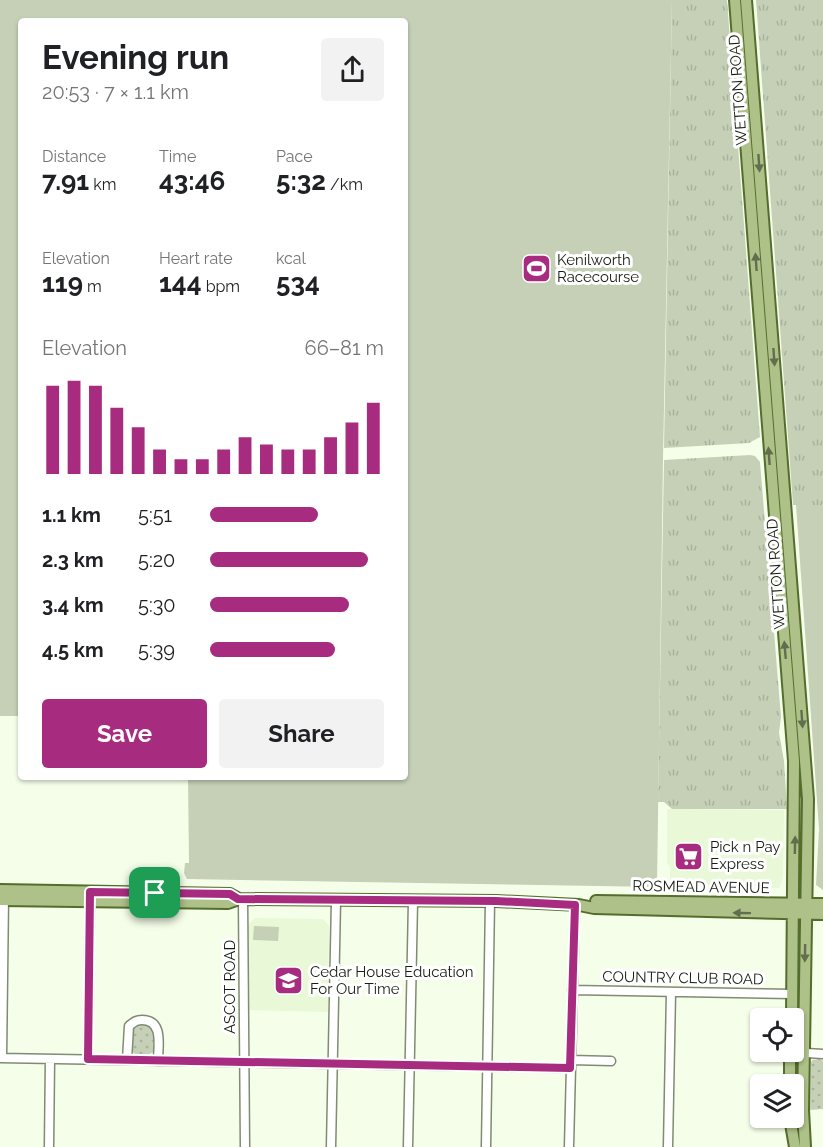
<!DOCTYPE html>
<html lang="en">
<head>
<meta charset="utf-8">
<style>
  body { margin:0; font-family:Raleway,sans-serif; background:#f2f2f2; color:#202124; height:100vh; display:flex; flex-direction:column; font-size:22px; white-space:nowrap }
  * { box-sizing:border-box; margin:0 }
  p { font-size:20px; color:#757577 }
  .icon { flex:none; width:33px; height:33px; fill:none; stroke:currentColor; stroke-width:2; stroke-linecap:round; stroke-linejoin:round }
  .map { position:relative; flex:1; overflow:hidden }
  .panel { position:absolute; left:18px; top:18px; width:390px; height:762px; display:flex; flex-direction:column; background:#fff; border-radius:6px; box-shadow:0 2px 4px #0004 }
  .panel>* { flex:none }
  .fabs { position:absolute; left:750px; top:1008px; display:grid; gap:12px }
  .fabs a { display:grid; place-items:center; width:54px; height:54px; border-radius:6px; background:#fff; box-shadow:0 2px 4px #0004; font-size:30px }
  .pin { position:absolute; display:grid; place-items:center; width:51px; height:51px; color:#fff; margin:-26px; border-radius:12px; box-shadow:0 3px 9px #0006 }
  .round { display:grid; place-items:center; flex:none; width:63px; height:63px; border-radius:6px; background:#f2f2f2 }
  .overview { display:flex; align-items:center; justify-content:space-between; height:102px; padding:0 24px }
  h1 { font-size:33px; font-weight:700; line-height:45px }
  .metrics { display:grid; grid-template-columns:repeat(3,1fr); gap:9px; height:102px; padding:6px 24px }
  .metrics div { display:grid; align-content:center }
  .metrics b { font-size:26px; font-weight:700 }
  .metrics small { font-size:16px; font-weight:400 }
  .metrics p { font-size:16px }
  .chart { height:168px; padding:12px 24px }
  .chart p { display:flex; justify-content:space-between }
  .chart svg { width:100%; height:108px; margin-top:6px; stroke:#a72c80; stroke-width:6 }
  .button { display:flex; gap:12px; margin-top:auto; padding:12px 24px }
  .button a { flex:1; height:69px; border-radius:6px; background:#a72c80; color:#fff; font-size:24px; font-weight:700; line-height:69px; text-align:center }
  .button a+a { background:#f2f2f2; color:#202124 }
  ul { padding:0 24px; list-style:none; font-size:20px }
  li { display:grid; grid-template-columns:96px 72px 1fr; align-items:center; height:45px }
  li i { height:15px; border-radius:8px; background:#a72c80 }
  .map>svg:first-child { display:block }
</style>
</head>
<body>
<div class="map">
<svg width="823" height="1147" viewBox="0 0 823 1147">
  <defs>
    <pattern id="grass-tufts" width="24" height="20" patternUnits="userSpaceOnUse" patternTransform="scale(1.5)"><rect width="24" height="20" fill="#c5d0b7"/><path d="M3 7l-1-3M5 7V3M7 7l1-3M15 17l-1-3M17 17v-4M19 17l1-3" fill="none" stroke="#a8b29c"/></pattern>
    <pattern id="park-dots" width="8" height="8" patternUnits="userSpaceOnUse" patternTransform="scale(1.5)"><rect width="8" height="8" fill="#c5d0b7"/><path d="M2 2h.1M6 6h.1" fill="none" stroke="#a8b29c" stroke-width="1.8" stroke-linecap="round"/></pattern>
  </defs>
  <rect width="100%" height="100%" fill="#f5fee9"/>
  <path fill="#e9f8d6" d="M 667,809 L 784,810 L 783,877 L 779,888 L 670,886 L 670,866 L 667,863 Z
    M 255,918 L 323,919 L 329,926 L 328,1012 L 249,1010 L 248,925 Z"/>
  <path fill="url(#grass-tufts)" d="M 672,0 L 727,0 L 760,437 L 749,443 L 664,448 Z
    M 756,0 L 823,0 L 823,505 L 793,505 Z
    M 750,455 L 755,456 L 760,462 L 781,717 L 779,733 L 784,761 L 787,809 L 672,809 L 664,802 L 658,802 L 664,460 Z"/>
  <path fill="url(#park-dots)" d="M 138,1025 L 149,1025 L 153,1029 L 153,1052 C 145,1058 139,1057 132,1052 L 132,1029 Z
    M 820,1059 L 823,1061 L 823,1109 L 810,1110 L 811,1063 L 812,1060 Z"/>
  <path fill="#c5d0b7" d="M 0,0 L 672,0 L 663,459 L 657,887 L 187,879 L 184,873 L 185,863 L 189,863 L 188,777 L 405,777 L 405,21 L 21,21 L 21,716 L 0,716 Z
    M 796,505 L 823,505 L 823,890 L 816,885 L 819,829 Z
    M 254,926 L 279,927 L 278,941 L 253,940 Z"/>
  <g fill="none" stroke-linecap="round" stroke-linejoin="round">
    <defs>
      <path id="minor" d="M 243,899 L 245,1147
        M 572,990 L 793,994
        M 790,1052 L 823,1054
        M 0,1058 L 571,1068
        M 2,1058 L 4,896
        M 88,1059 L 90,896
        M 127,1060 L 129,1026 C 134,1022 136,1020 142,1020 C 164,1020 158,1046 158,1061
        M 571,1060 L 611,1061
        M 49,1147 L 50,1059
        M 331,1147 L 336,900
        M 408,1147 L 413,901
        M 486,1147 L 490,901
        M 569,1147 L 575,905
        M 668,1147 L 671,992"/>
      <path id="major" d="M 735,0 L 794,761 L 792,1018
        M 746,0 L 808,799 L 803,1110 L 805,1147
        M 0,890 L 230,894 L 239,899
        M 0,900 L 228,903 L 239,899 L 496,901 L 579,905 L 594,908 L 823,914
        M 596,901 L 823,904
        M 790,1084 L 790,1052
        M 790,1118 L 795,1147"/>
    </defs>
    <use href="#minor" stroke="#808b73" stroke-width="11"/>
    <use href="#major" stroke="#556d2c" stroke-width="14"/>
    <use href="#minor" stroke="#fff" stroke-width="8"/>
    <use href="#major" stroke="#adc189" stroke-width="10"/>
  </g>
  <defs><path id="oneway-solid" d="M-6-.8H1V-3.2L6.5 0L1 3.2V.8H-6Z" transform="scale(1.5)"/></defs>
  <g fill="#626e4e">
    <use href="#oneway-solid" transform="translate(759 163) rotate(86)"/>
    <use href="#oneway-solid" transform="translate(756 262) rotate(-94)"/>
    <use href="#oneway-solid" transform="translate(774 357) rotate(86)"/>
    <use href="#oneway-solid" transform="translate(769 456) rotate(-94)"/>
    <use href="#oneway-solid" transform="translate(785 650) rotate(-95)"/>
    <use href="#oneway-solid" transform="translate(802 719) rotate(86)"/>
    <use href="#oneway-solid" transform="translate(795 845) rotate(-89)"/>
    <use href="#oneway-solid" transform="translate(742 913) rotate(-179)"/>
    <use href="#oneway-solid" transform="translate(805 953) rotate(91)"/>
  </g>
  <g fill="none" stroke-linecap="round" stroke-linejoin="round">
    <defs>
      <path id="route" d="M 90,892 L 230,894 L 238,899 L 496,901 L 575,905 L 570,1068 L 88,1059 Z"/>
    </defs>
    <use href="#route" stroke="#fff" stroke-width="12"/>
    <use href="#route" stroke="#a72c80" stroke-width="8"/>
  </g>
  <defs>
    <symbol id="stadium-square" viewBox="-11 -11 22 22"><rect x="-9" y="-9" width="18" height="18" rx="4" fill="#a72c80" stroke="#fff"/><path d="M0-5a6.5 5 0 1 0 0 10a6.5 5 0 1 0 0-10ZM-3.5-1.8h7v3.6h-7Z" fill="#fff"/></symbol>
    <symbol id="supermarket-square" viewBox="-11 -11 22 22"><rect x="-9" y="-9" width="18" height="18" rx="4" fill="#a72c80" stroke="#fff"/><path d="M-6-5.5h2.5l.6 2H6L4.5 2H-2.5L-4.4-4H-6ZM-1.5 3.2a1.3 1.3 0 1 0 .1 0ZM3 3.2a1.3 1.3 0 1 0 .1 0Z" fill="#fff"/></symbol>
    <symbol id="school-square" viewBox="-11 -11 22 22"><rect x="-9" y="-9" width="18" height="18" rx="4" fill="#a72c80" stroke="#fff"/><path d="M0-5L7-2L0 1L-7-2ZM-4 1L0 2.5L4 1V4Q0 6-4 4Z" fill="#fff"/></symbol>
  </defs>
  <g fill-rule="evenodd">
    <use href="#stadium-square" x="520" y="252" width="33" height="33"/>
    <use href="#supermarket-square" x="672" y="840" width="33" height="33"/>
    <use href="#school-square" x="272" y="964" width="33" height="33"/>
  </g>
  <g text-anchor="middle" stroke-width="6" stroke-linejoin="round" paint-order="stroke">
    <g font-size="15" fill="#181c12" stroke="#fff">
      <text transform="translate(738 90) rotate(-94)" y="5">WETTON ROAD</text>
      <text transform="translate(776 574) rotate(-94)" y="5">WETTON ROAD</text>
      <text transform="translate(701 887) rotate(1)" y="5">ROSMEAD AVENUE</text>
      <text transform="translate(683 978) rotate(1)" y="5">COUNTRY CLUB ROAD</text>
      <text transform="translate(230 987) rotate(-90)" y="5">ASCOT ROAD</text>
    </g>
    <g font-size="15" fill="#181c12" stroke="#fff" text-anchor="start">
      <text x="557" y="265">Kenilworth<tspan x="557" dy="17">Racecourse</tspan></text>
      <text x="710" y="852">Pick n Pay<tspan x="710" dy="17">Express</tspan></text>
      <text x="310" y="977">Cedar House Education<tspan x="310" dy="17">For Our Time</tspan></text>
    </g>
  </g>
</svg>
<div class="fabs">
<a><svg class="icon" aria-label="locate" viewBox="0 0 24 24"><circle cx="12" cy="12" r="6"/><path d="M12 2v4M12 18v4M2 12h4M18 12h4"/></svg></a>
<a><svg class="icon" aria-label="layers" viewBox="0 0 24 24"><path d="M12 4l9 5-9 5-9-5zM3 14l9 5 9-5"/></svg></a>
</div>
<div class="pin" style="left:155px;top:893px;background:#1e9e55"><svg class="icon" aria-label="arrive" viewBox="0 0 24 24"><path d="M6 21V4h12l-3 4 3 4H6"/></svg></div>
<section class="panel">
<div class="overview"><div><h1>Evening run</h1><p>20:53 · 7 × 1.1 km</p></div><a class="round"><svg class="icon" aria-label="share" viewBox="0 0 24 24"><path d="M12 15V3M7 8l5-5 5 5M5 13v7h14v-7"/></svg></a></div>
<div class="metrics">
<div><p>Distance</p><b>7.91<small> km</small></b></div>
<div><p>Time</p><b>43:46</b></div>
<div><p>Pace</p><b>5:32<small> /km</small></b></div>
</div>
<div class="metrics">
<div><p>Elevation</p><b>119<small> m</small></b></div>
<div><p>Heart rate</p><b>144<small> bpm</small></b></div>
<div><p>kcal</p><b>534</b></div>
</div>
<div class="chart"><p><span>Elevation</span>66–81 m</p>
<svg viewBox="0 0 160 44" preserveAspectRatio="none"><path d="M5 44V8M15 44V6M25 44V8M35 44V17M45 44V25M55 44V34M65 44V38M75 44V38M85 44V34M95 44V29M105 44V32M115 44V34M125 44V34M135 44V29M145 44V23M155 44V15"/></svg>
</div>
<ul>
<li><b>1.1 km</b>5:51<i style="width:62%"></i></li>
<li><b>2.3 km</b>5:20<i style="width:91%"></i></li>
<li><b>3.4 km</b>5:30<i style="width:80%"></i></li>
<li><b>4.5 km</b>5:39<i style="width:72%"></i></li>
</ul>
<div class="button"><a>Save</a><a>Share</a></div>
</section>
</div>
</body>
</html>
